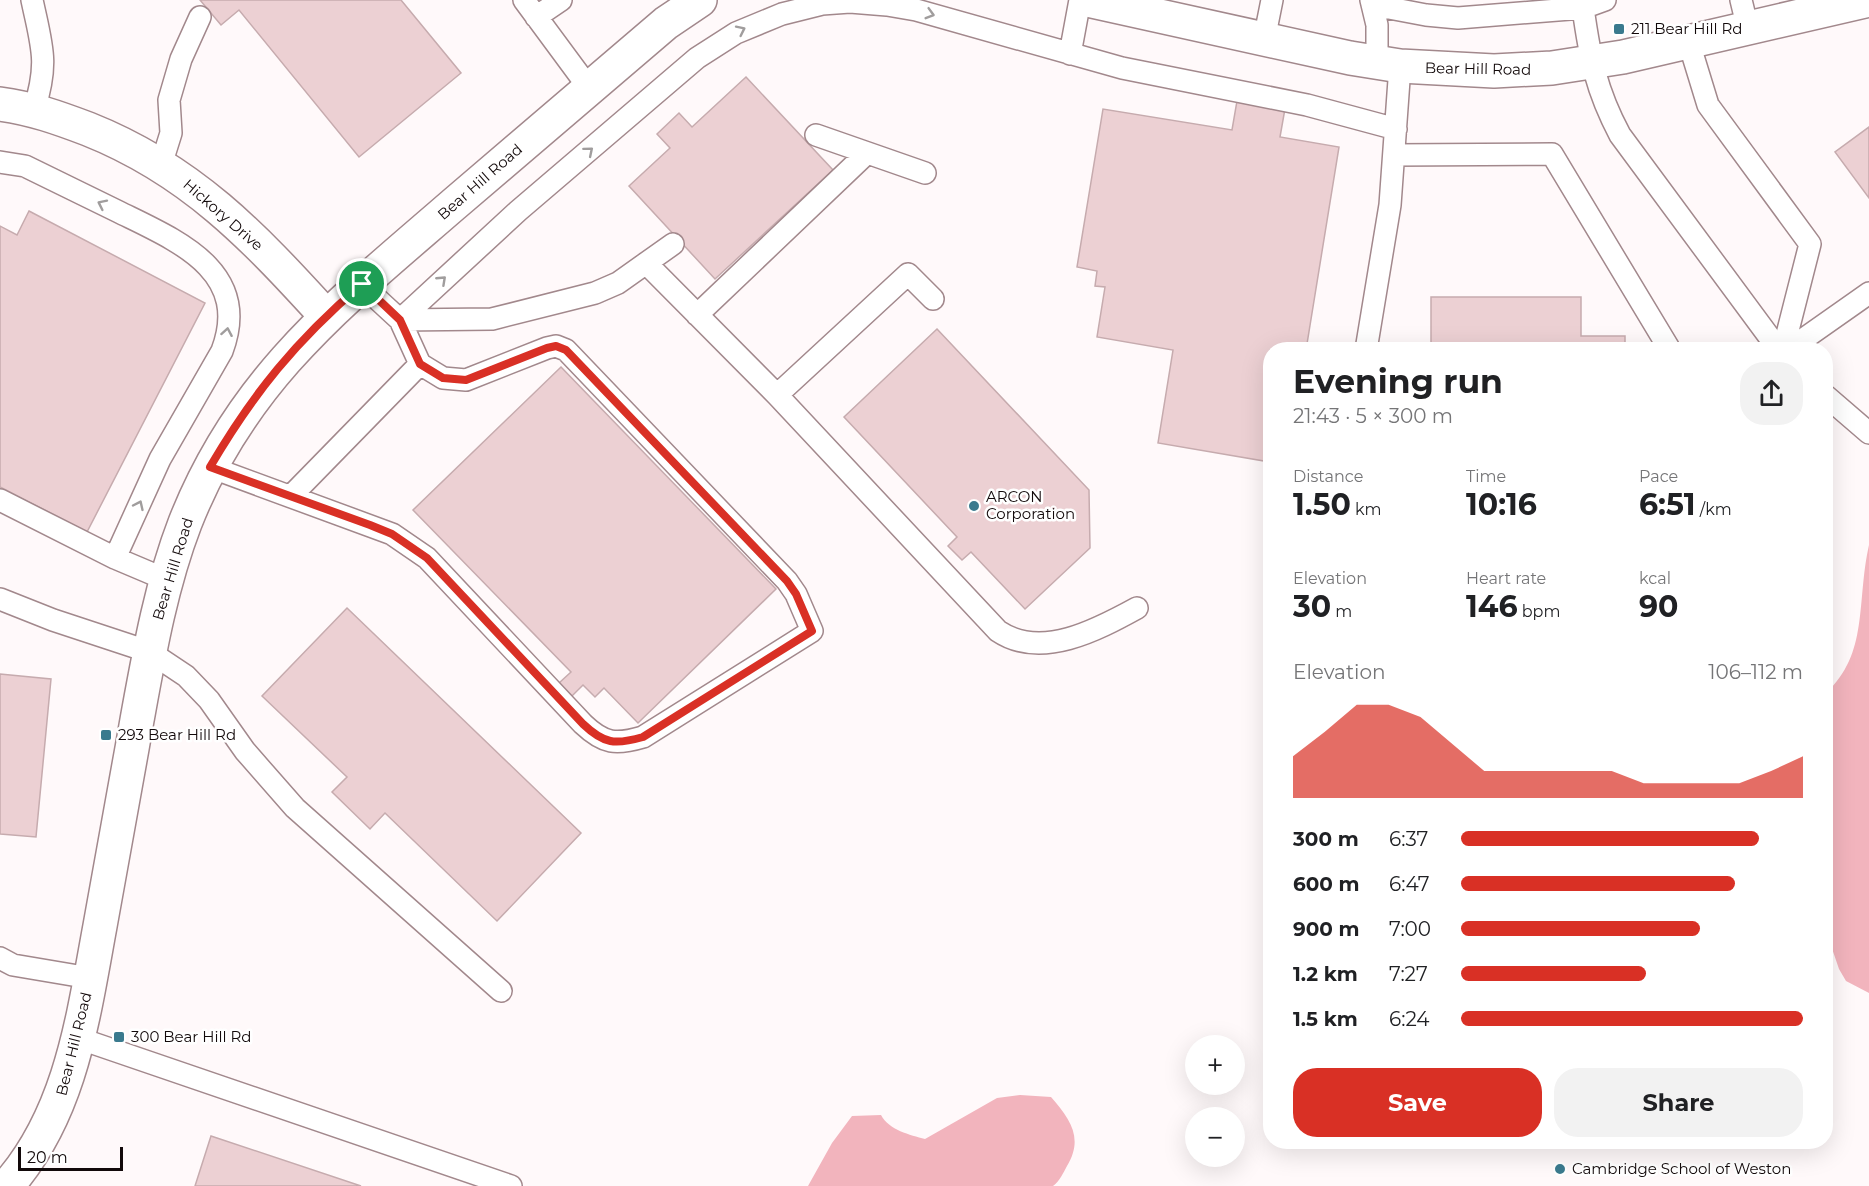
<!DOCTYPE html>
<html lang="en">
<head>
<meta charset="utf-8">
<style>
  body { margin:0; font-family:Montserrat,sans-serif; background:#f2f2f2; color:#202124; height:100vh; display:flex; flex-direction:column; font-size:22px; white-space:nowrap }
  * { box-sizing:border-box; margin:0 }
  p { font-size:20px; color:#757577 }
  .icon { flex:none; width:33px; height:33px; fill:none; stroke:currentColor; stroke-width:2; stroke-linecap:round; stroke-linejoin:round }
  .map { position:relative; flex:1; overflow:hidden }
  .drawer { position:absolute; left:1263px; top:342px; width:570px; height:807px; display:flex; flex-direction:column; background:#fff; border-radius:24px; box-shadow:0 6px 24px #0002 }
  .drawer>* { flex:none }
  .tools { position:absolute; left:1185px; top:1035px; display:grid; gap:12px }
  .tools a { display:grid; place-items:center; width:60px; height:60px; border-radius:50%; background:#fff; box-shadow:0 6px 24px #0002; font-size:30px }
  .scale { position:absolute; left:18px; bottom:15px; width:105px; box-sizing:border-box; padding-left:6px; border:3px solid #12090a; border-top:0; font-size:16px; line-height:21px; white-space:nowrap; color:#12090a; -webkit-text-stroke:4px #fff; paint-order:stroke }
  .pin { position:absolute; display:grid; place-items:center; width:51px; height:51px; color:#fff; margin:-26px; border:3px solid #fff; border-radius:50%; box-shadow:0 2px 6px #0007 }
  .round { display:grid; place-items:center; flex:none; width:63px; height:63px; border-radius:24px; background:#f2f2f2 }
  .summary { display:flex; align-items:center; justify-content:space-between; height:102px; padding:0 30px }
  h1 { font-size:33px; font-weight:700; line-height:45px }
  .metrics { display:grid; grid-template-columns:repeat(3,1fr); gap:9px; height:102px; padding:6px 30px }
  .metrics div { display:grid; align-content:center }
  .metrics b { font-size:30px; font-weight:700 }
  .metrics small { font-size:16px; font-weight:400 }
  .metrics p { font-size:16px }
  .chart { height:168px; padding:12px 30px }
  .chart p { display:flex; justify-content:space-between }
  .chart svg { width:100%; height:108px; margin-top:6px; fill:#d93025; opacity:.7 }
  .button { display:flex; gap:12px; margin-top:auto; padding:12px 30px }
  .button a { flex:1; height:69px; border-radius:24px; background:#d93025; color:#fff; font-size:24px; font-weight:700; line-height:69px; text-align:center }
  .button a+a { background:#f2f2f2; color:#202124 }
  ul { padding:0 30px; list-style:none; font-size:20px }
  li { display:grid; grid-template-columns:96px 72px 1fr; align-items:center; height:45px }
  li i { height:15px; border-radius:8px; background:#d93025 }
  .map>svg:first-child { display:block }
</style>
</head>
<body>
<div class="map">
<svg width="1869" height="1186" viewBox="0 0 1869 1186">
  <rect width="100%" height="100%" fill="#fff9fa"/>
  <path fill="#f2b4bd" d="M 1869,545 L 1869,993 L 1846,981 L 1839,969 L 1826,931 L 1826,693 C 1869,653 1856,603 1869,545 Z
    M 1020,1095 L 1051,1097 C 1070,1119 1084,1138 1067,1166 C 1063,1173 1060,1181 1053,1186 L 808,1186 L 832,1143 L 852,1116 L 881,1115 C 889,1130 910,1135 925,1139 L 997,1098 Z"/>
  <path fill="#ecd0d3" stroke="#c6abae" stroke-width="1.5" d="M 200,0 L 401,0 L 461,73 L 359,157 L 239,10 L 221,25 Z
    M 746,77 L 833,170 L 715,279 L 629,186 L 670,148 L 657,134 L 679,113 L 692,127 Z
    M 1238,95 L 1286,103 L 1280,137 L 1339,147 L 1306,350 L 1270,350 L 1270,462 L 1158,443 L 1173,350 L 1097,337 L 1105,287 L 1095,286 L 1097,271 L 1077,267 L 1103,109 L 1232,130 Z
    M 1869,127 L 1869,198 L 1835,152 Z
    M 29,211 L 205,303 L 87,532 L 0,487 L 0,226 L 17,235 Z
    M 1431,297 L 1581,297 L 1581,336 L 1625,336 L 1625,350 L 1431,350 Z
    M 937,329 L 1089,490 L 1090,548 L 1025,609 L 971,552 L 962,560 L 948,546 L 957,537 L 844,417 Z
    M 561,367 L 776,589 L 638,723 L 604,688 L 595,697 L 583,685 L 571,697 L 559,683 L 571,672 L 413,510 Z
    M 347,608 L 581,833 L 497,921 L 385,813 L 370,829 L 332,792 L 347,777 L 262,696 Z
    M 0,674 L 51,679 L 36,837 L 0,834 Z
    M 211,1136 L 361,1186 L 195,1186 Z"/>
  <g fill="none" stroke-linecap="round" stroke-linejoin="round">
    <defs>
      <path id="service" d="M 32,0 C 42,47 49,62 34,110
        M 524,0 L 589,88
        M 1371,0 L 1377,25 L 1377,63
        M 1741,0 L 1748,29
        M 1373,5 L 1426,15 L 1458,18 L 1583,8 C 1590,58 1596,90 1620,135 L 1779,350
        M 1583,8 L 1605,0
        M 536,17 L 561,0
        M 1264,40 L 1272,0
        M 1689,43 L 1708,105 L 1810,244 L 1783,350
        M 1070,54 L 1080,0
        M 816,135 L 925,173
        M 1394,155 L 1552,154 L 1670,350
        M 0,162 L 25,166 C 56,181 88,197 119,212 C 178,241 252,271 222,351 L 160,459 L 115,558
        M 161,165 L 171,133 L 169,100 L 181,59 L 200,17
        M 646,263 L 777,395 L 998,631 C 1041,660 1097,630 1137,608
        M 697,315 L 867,153
        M 400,320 L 518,211 L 697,58 L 736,33 L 782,14 L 822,4 L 850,2 L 887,5 L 916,10 L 1122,68 L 1307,105 L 1396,129
        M 400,320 L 492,319 L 595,293 L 618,283 L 673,244
        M 1366,350 L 1390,205 L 1400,66
        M 1788,350 L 1869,293
        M 777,395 L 908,274 L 933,299
        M 1826,396 L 1869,433
        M 210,467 L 392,534 L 427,558 L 583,724 C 604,744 616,745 643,737 L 812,631 L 796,594 L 787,581 L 566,350 L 556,346 L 547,348 L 466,380 L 443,378 L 420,364
        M 291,496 L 420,364 L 400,320 L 361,284
        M 0,500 L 115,558 L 167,580
        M 0,599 L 53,620 L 150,652 L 186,676 L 209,700 L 245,751 L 295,808 L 501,991
        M 0,958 L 13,965 L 90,978
        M 78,1038 L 511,1186"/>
      <path id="minor" d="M 0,104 C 31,108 59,118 88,129 C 191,170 253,236 326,316"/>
      <path id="tertiary" d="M 1087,0 L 1350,58 L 1400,66 L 1494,71 L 1552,68 L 1623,57 L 1869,0
        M 7,1186 C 71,1114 83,1018 100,926 C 112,858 125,789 137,720 C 149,654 161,585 185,523 C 242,378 340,303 453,205 C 524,144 595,83 666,23 L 700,0"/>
    </defs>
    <use href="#service" stroke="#a2888c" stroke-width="24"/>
    <use href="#minor" stroke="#a2888c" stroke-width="36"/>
    <use href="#tertiary" stroke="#a2888c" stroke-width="36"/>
    <use href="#service" stroke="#fff" stroke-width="21"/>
    <use href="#minor" stroke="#fff" stroke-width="33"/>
    <use href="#tertiary" stroke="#fff" stroke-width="33"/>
  </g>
  <defs><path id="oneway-chevron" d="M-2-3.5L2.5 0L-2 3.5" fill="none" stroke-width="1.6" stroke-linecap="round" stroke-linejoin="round" transform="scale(1.5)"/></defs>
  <g stroke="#a09d9d">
    <use href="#oneway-chevron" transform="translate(930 14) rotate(16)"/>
    <use href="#oneway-chevron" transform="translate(741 30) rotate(-26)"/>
    <use href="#oneway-chevron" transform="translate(589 151) rotate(-40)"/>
    <use href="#oneway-chevron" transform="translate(102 204) rotate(-154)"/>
    <use href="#oneway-chevron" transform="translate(442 280) rotate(-43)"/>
    <use href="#oneway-chevron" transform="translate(227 332) rotate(-80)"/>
    <use href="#oneway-chevron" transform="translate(139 505) rotate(-65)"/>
  </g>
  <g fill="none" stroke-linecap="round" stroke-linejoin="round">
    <defs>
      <path id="route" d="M 362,284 L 400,320 L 420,364 L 443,378 L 466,380 L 547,348 L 556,346 L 566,350 L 787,581 L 796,594 L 812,631 L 643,737 C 615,745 604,744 583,724 L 427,558 L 392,534 L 370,525 L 210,467 C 254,392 296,341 362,284 Z"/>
    </defs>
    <use href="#route" stroke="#fff" stroke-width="12"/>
    <use href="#route" stroke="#d93025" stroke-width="8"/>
  </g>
  <g fill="#3a7a8e" stroke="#fff" stroke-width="2">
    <rect x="1613" y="23" width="12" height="12" rx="3"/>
    <circle cx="974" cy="506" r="6"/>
    <rect x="100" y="729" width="12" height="12" rx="3"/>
    <rect x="113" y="1031" width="12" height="12" rx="3"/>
    <circle cx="1560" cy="1169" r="6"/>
  </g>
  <g text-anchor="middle" stroke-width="5" stroke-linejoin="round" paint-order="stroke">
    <g font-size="15" fill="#12090a" stroke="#fff" text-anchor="start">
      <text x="1631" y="34">211 Bear Hill Rd</text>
      <text x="986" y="502">ARCON<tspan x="986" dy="17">Corporation</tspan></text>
      <text x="118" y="740">293 Bear Hill Rd</text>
      <text x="131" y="1042">300 Bear Hill Rd</text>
      <text x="1572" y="1174">Cambridge School of Weston</text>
    </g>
    <g font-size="15" fill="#12090a" stroke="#fff">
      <text transform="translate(1478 69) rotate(1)" y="5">Bear Hill Road</text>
      <text transform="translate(480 182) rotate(-41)" y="5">Bear Hill Road</text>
      <text transform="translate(223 215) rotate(41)" y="5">Hickory Drive</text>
      <text transform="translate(173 569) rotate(-73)" y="5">Bear Hill Road</text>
      <text transform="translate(74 1044) rotate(-76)" y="5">Bear Hill Road</text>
    </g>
  </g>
</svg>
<div class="tools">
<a>+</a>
<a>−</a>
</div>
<div class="scale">20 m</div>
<div class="pin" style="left:362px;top:284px;background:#1e9e55"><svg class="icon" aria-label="arrive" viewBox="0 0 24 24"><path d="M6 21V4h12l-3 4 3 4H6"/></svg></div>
<section class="drawer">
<div class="summary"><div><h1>Evening run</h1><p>21:43 · 5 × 300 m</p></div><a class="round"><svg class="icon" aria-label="share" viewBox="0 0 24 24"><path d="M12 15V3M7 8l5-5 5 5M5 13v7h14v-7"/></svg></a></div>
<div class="metrics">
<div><p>Distance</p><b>1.50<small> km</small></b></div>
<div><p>Time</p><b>10:16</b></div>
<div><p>Pace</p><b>6:51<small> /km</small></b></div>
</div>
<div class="metrics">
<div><p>Elevation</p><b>30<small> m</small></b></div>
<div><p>Heart rate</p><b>146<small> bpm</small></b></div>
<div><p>kcal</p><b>90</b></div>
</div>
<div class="chart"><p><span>Elevation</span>106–112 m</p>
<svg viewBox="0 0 160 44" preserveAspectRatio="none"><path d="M0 44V27L10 17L20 6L30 6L40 11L50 22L60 33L70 33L80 33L90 33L100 33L110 38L120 38L130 38L140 38L150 33L160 27V44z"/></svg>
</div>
<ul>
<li><b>300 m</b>6:37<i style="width:87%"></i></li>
<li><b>600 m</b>6:47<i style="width:80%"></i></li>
<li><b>900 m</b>7:00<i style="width:70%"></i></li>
<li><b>1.2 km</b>7:27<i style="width:54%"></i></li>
<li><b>1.5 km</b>6:24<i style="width:100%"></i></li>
</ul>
<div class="button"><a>Save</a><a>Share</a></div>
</section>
</div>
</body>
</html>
